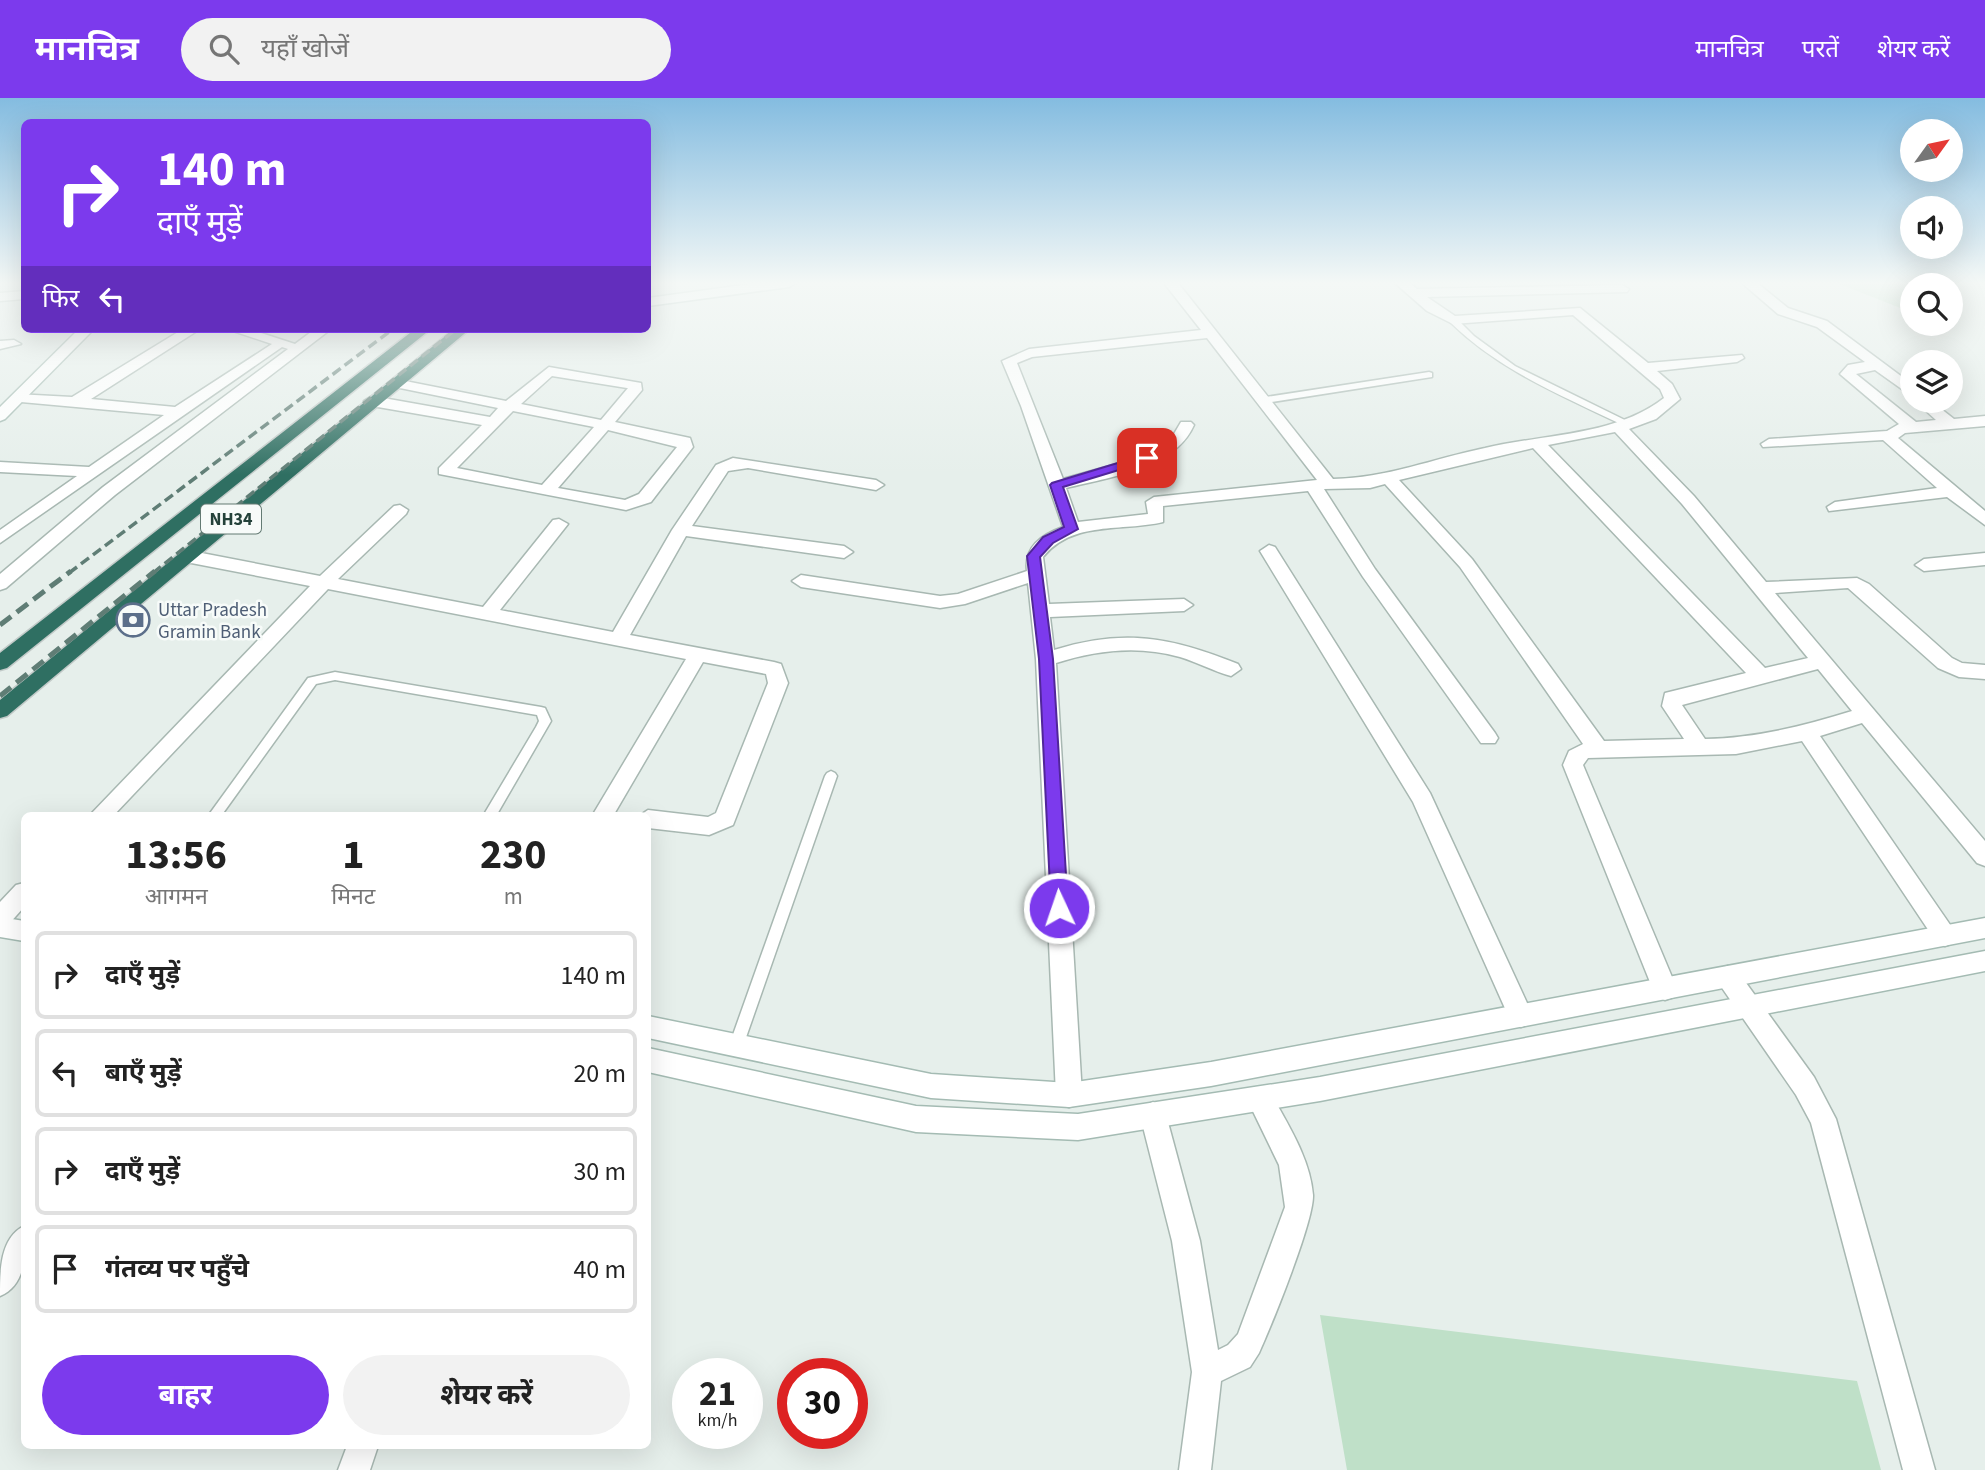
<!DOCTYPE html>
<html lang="hi">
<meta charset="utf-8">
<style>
body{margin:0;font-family:"Source Sans 3","Noto Sans Devanagari",sans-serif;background:#f2f2f2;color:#222;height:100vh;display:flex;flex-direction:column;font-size:26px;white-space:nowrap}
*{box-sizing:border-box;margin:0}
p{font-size:23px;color:#767676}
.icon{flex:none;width:38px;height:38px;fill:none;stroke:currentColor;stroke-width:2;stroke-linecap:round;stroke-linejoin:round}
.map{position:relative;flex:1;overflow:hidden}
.panel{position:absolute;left:21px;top:714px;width:630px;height:637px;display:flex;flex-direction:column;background:#fff;border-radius:10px;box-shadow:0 7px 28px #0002}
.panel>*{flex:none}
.hud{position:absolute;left:21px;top:21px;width:630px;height:214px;border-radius:10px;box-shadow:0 7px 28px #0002;background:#7c3aed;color:#fff;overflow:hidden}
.needle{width:46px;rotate:57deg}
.tools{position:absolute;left:1900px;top:21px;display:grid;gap:14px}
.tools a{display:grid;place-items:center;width:63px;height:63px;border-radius:50%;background:#fff;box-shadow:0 7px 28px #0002;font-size:35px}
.speed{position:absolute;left:672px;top:1260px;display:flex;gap:14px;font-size:35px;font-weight:700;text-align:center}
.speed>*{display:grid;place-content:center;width:91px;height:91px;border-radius:50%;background:#fff;box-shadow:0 7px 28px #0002;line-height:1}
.speed small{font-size:18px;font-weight:400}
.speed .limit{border:10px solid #d22;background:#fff;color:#111}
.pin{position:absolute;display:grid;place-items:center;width:60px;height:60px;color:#fff;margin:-30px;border-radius:14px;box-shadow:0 4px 10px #0006}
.me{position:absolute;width:77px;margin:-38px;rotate:357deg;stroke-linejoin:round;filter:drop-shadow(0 0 5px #0008)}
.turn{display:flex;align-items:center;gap:24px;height:147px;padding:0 21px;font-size:32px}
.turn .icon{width:91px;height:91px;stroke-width:2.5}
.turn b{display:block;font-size:49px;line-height:60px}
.then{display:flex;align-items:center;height:66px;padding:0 21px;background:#0003;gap:14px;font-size:26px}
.eta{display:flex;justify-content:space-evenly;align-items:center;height:119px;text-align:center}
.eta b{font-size:42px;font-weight:700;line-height:49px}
.button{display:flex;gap:14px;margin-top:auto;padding:14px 21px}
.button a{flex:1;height:80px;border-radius:42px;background:#7c3aed;color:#fff;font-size:28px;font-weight:700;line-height:80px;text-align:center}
.button a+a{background:#f2f2f2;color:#222}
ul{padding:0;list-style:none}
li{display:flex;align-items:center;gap:21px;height:88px;margin:0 14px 10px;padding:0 7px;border:4px solid #e0e0e0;border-radius:10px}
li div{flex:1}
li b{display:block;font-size:26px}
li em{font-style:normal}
header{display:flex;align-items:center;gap:42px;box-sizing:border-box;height:98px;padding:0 35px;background:#7c3aed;color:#fff}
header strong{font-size:33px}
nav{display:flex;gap:38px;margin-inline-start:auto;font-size:24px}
.search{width:490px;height:63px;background:#f2f2f2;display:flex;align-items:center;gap:18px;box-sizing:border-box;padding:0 24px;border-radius:38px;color:#767676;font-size:26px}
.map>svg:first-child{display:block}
.green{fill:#bfe0c8}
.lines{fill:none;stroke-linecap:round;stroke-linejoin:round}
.lane-casing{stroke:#a8b8b2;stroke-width:3}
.street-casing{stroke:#a8b8b2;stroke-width:3}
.secondary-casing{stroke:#a4bbb3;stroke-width:3}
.highway-casing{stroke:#c2cac8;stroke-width:3}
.lane{fill:#fff;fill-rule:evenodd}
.street{fill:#fff;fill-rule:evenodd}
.secondary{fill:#fff;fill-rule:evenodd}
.highway{fill:#2f6f62;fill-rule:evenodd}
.rail-far1{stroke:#5f7d75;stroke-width:3.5;stroke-dasharray:10 5;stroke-linecap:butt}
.rail{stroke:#5f7d75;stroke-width:5;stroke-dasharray:14 7;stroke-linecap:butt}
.route{fill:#7c3aed;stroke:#51269a;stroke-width:2}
.labels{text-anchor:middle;stroke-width:5;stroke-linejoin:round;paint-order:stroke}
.shield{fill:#f7fbf9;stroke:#637a73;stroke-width:2}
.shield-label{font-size:18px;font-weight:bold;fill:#24423a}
.service-label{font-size:19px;fill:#4e5e75;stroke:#f7fbf9;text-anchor:start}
</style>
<header>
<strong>मानचित्र</strong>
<div class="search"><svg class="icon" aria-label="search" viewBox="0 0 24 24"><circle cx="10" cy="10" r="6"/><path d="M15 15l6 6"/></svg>यहाँ खोजें</div>
<nav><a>मानचित्र</a><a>परतें</a><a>शेयर करें</a></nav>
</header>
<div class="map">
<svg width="1985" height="1372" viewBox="0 0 1985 1372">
<rect width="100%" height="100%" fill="#e6efeb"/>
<path class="green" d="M1837 185H1946L1913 187V215Z
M1320 1217 1857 1283 1881 1372H1347Z"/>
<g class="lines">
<defs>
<path id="lane" d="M1450 220H1456L1474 238 1515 268 1633 326 1628 329 1625 328C1563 298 1500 273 1450 224Z
M1429 274 1432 275V279L1266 305 1262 302 1266 299Z
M335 574 541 609 545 610 551 623 496 718H483L536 629 539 623 537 617 335 582 316 586 221 718H208L308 580Z
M831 673 835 675 837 678 743 948 741 953 736 955 731 953 729 948 825 678 827 675Z"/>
<path id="street" d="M1164 185H1178L1333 381C1387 380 1432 361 1485 350 1543 336 1616 338 1664 300L1660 291 1573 217 1453 226 1427 213 1395 185H1410L1417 191 1622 187 1629 191 1627 194 1427 199 1455 218 1580 210 1648 265 1742 257 1744 260 1737 264 1657 273 1672 286 1680 301 1656 321 1629 331 1694 398 1766 484 1857 480 1869 486 1952 560 1962 565 1985 567V581L1959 579 1938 570 1848 490 1775 495 1985 743V768L1977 765 1862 625 1820 638 1953 831 1957 838 1953 845 1945 848 1937 845 1802 643 1736 656 1588 660 1583 667 1677 891 1674 899 1665 902 1656 899 1563 667 1569 653 1583 646 1460 469 1385 386 1370 390 1324 391 1375 471 1495 635 1498 640 1495 645H1481L1363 479 1308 393 1163 408V424C1122 434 1073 422 1043 459L1049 506 1184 501 1193 507 1184 513 1050 519 1054 552C1123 530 1172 539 1238 566L1241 571 1231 578C1213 573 1197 564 1180 559 1138 547 1097 552 1056 565L1082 997 1078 1006 1069 1009 1060 1006 1056 997 1036 561 1028 485 965 506 940 510 801 489 792 483 801 477 940 498 958 496 1027 473C1024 449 1041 437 1063 429L1021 308 1002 263 1029 251 1201 232ZM1207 240 1317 382 1154 399 1146 404 1148 416 1078 424 1066 390C1109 379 1174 372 1194 327L1191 324H1181L1171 341 1160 349 1131 362 1063 381 1017 265 1032 259ZM1615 334 1682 406 1808 560 1765 570 1548 347ZM1533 350 1746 575 1665 595 1662 608 1684 641 1604 643 1472 461 1399 382ZM1818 571 1852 613C1804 628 1756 640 1705 641L1682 607Z
M1742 185H1757L1788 210 1827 223 1913 287V299L1875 272 1856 276 1916 324 1936 322 1915 303H1931L1954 321 1985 318V328L1905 335 1898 340 1985 413V427L1947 399 1829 413 1827 409 1835 404 1937 390 1883 342 1763 349 1761 346 1769 341 1887 333 1899 326 1840 276 1848 267 1865 264 1817 229 1778 216Z
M24 193V201L0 203V195Z
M183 231H200L91 301 175 309 272 246 227 231H249L295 246 315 231H331L115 397 6 490 0 492V476L103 389 288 251 282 249 0 445V432L77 378 0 374V364L89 369 164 317 21 304 16 302V296L72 299Z
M0 243 14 242 21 246 0 251Z
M549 269 641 285 642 292 615 324 690 340 693 349 651 404 626 412 439 376V370L482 327 372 308 364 303 372 298 490 319 498 310 395 289 388 285 395 281 506 303ZM552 278 627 290H628L601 322 521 306ZM513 313 594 329 542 387 457 370ZM608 332 677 349 639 396 625 402 558 390Z
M733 360 876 382 884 387 876 392 748 370 728 373 692 428 844 448 853 454 844 460 686 438 630 537 774 564 781 566 788 585 733 727 709 737 648 730V718H639L648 712 708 719 716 715 768 585 766 576 703 564 613 718H592L686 561 328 491 113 718H89L310 488 186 464 177 458 180 454 186 452 320 478 394 408 400 407 408 412 406 416 338 481 483 509 553 422 559 421 568 426 500 512 613 534 672 432 716 367Z
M1269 447 1275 449 1430 695 1533 918 1530 926 1521 929 1512 926 1413 704 1260 453Z
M1985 455V467L1924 473 1915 467 1924 461Z
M24 785V809L8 827 0 830V804L16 787Z
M1728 868 1736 871 1814 979 1836 1021 1935 1372H1903L1811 1025 1796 997 1720 887 1716 879 1720 871Z
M1260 989 1269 992C1286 1024 1310 1059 1313 1097 1314 1123 1272 1226 1259 1255L1250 1269 1221 1283 1211 1372H1179L1192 1274 1172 1143 1140 1017 1144 1008 1153 1004 1162 1008 1166 1017 1200 1143 1218 1252 1228 1247 1238 1236 1285 1109 1279 1067 1247 1001 1251 992Z
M24 1128C26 1153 27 1187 0 1198 0 1173 0 1140 24 1128Z
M347 1348H378L370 1372H338Z"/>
<path id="secondary" d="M758 185H796L789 189 648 208V200Z
M79 231H94L5 321 0 323V309Z
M0 819 24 823V843L0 839Z
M1985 820V840L1211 988 1069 1009 931 1000 648 940V918L931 976 1069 985 1211 964Z
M1985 853V873L1320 1003 1078 1042 916 1034 648 974V950L916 1008 1078 1016 1320 979Z"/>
<path id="highway" d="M415 231H431L7 570 0 572V555Z
M454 231H470L7 618 0 620V602Z"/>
</defs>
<use href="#lane" class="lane-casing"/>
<use href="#street" class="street-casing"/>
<use href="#secondary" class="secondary-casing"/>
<use href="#highway" class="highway-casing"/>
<use href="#lane" class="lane"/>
<use href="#street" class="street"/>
<use href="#secondary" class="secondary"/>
<use href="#highway" class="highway"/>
<path class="rail-far1" d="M69 475 393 231
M153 475 456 231"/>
<path class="rail" d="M0 527 71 473
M0 598 155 473"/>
</g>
<linearGradient id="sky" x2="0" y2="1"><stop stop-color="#84bce0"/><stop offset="0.49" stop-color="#f4f8f6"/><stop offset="1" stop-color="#f4f8f6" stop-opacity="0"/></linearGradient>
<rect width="1985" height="377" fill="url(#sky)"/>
<path class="route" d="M1147 356 1153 360 1152 362 1063 389 1078 431 1053 445 1040 459 1053 561 1068 810 1059 817 1051 810 1039 561 1027 458 1043 439 1064 429 1050 387 1052 385Z"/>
<defs>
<symbol id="bank-ring" viewBox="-11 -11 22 22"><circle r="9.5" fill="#f7fbf9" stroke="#5c6f8a" stroke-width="1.5"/><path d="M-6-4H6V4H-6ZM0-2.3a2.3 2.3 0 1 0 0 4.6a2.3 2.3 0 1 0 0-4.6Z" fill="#5c6f8a"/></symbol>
</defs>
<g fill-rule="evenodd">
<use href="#bank-ring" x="114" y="503" width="38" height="38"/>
</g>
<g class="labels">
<rect class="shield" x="201" y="406.5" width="60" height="29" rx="5"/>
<g class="shield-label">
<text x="231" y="427">NH34</text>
</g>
<g class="service-label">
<text x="158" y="518">Uttar Pradesh<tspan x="158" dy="22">Gramin Bank</tspan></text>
</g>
</g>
</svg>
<div class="tools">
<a><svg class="needle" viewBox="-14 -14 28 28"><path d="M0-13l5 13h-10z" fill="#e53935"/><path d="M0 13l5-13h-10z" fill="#767676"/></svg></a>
<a><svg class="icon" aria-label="sound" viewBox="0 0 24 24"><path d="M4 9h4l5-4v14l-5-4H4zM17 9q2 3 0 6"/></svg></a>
<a><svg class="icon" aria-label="search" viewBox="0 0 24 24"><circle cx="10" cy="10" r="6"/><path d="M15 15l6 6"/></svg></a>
<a><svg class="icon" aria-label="layers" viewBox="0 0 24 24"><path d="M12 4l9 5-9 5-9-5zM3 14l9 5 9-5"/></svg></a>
</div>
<div class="speed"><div>21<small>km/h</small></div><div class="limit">30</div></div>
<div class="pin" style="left:1147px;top:360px;background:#d93025"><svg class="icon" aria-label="arrive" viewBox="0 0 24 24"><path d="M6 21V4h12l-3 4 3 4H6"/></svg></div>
<svg class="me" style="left:1059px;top:810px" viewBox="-20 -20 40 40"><circle r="17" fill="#7c3aed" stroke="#fff" stroke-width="3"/><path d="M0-11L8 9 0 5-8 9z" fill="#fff"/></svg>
<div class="hud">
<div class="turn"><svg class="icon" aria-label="right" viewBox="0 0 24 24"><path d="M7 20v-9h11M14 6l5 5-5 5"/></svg><div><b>140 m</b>दाएँ मुड़ें</div></div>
<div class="then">फिर<svg class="icon" aria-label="left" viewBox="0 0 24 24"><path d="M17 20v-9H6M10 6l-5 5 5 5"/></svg></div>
</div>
<section class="panel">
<div class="eta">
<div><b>13:56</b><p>आगमन</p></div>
<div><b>1</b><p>मिनट</p></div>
<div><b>230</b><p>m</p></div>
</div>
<ul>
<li><svg class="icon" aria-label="right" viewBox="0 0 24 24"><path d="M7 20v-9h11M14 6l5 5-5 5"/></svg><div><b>दाएँ मुड़ें</b></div><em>140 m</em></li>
<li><svg class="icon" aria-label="left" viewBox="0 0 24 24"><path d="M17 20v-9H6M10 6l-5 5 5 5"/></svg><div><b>बाएँ मुड़ें</b></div><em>20 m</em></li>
<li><svg class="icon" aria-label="right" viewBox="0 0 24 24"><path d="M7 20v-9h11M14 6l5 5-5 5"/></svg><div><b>दाएँ मुड़ें</b></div><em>30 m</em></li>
<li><svg class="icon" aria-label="arrive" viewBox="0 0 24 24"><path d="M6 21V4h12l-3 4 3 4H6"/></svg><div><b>गंतव्य पर पहुँचे</b></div><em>40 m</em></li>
</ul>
<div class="button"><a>बाहर</a><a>शेयर करें</a></div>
</section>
</div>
